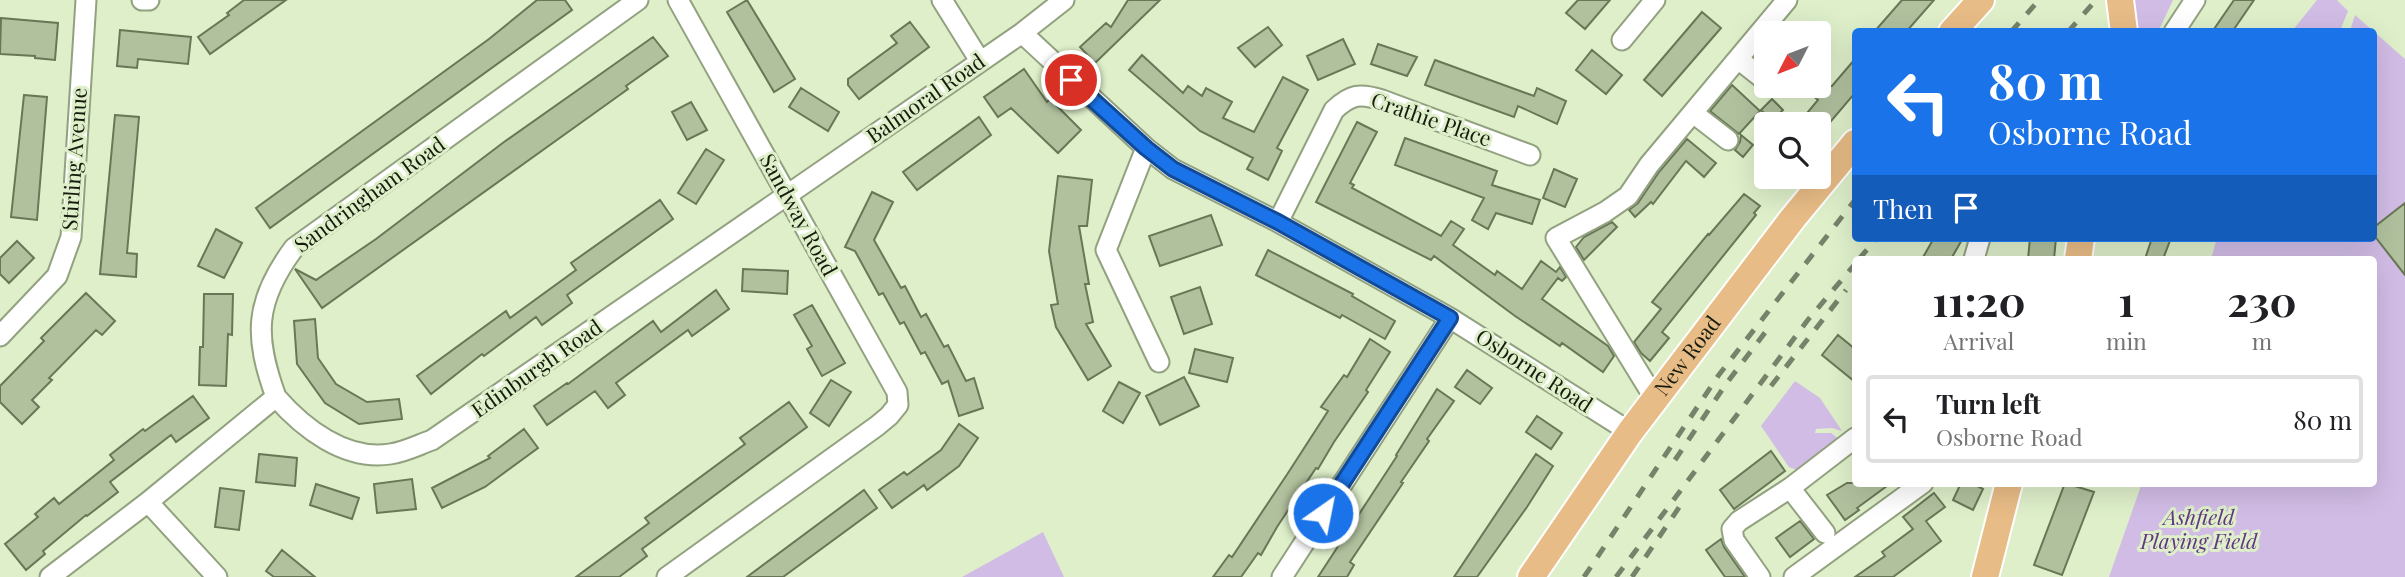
<!DOCTYPE html>
<style>
body{margin:0;font-family:"Playfair Display",serif;background:#f6f6f6;color:#202124;height:100vh;display:flex;flex-direction:column;font-size:26px;white-space:nowrap}
*{box-sizing:border-box;margin:0}
p{font-size:23px;color:#757577}
.icon{flex:none;width:38px;height:38px;fill:none;stroke:currentColor;stroke-width:2;stroke-linecap:round;stroke-linejoin:round}
.map{position:relative;flex:1;overflow:hidden}
.drawer{position:absolute;left:1852px;top:256px;width:525px;height:231px;display:flex;flex-direction:column;background:#fff;border-radius:7px;box-shadow:0 7px 28px #0002}
.drawer>*{flex:none}
.hud{position:absolute;left:1852px;top:28px;width:525px;height:214px;border-radius:7px;box-shadow:0 7px 28px #0002;background:#1a73e8;color:#fff;overflow:hidden}
.needle{width:46px;rotate:228deg}
.controls{position:absolute;left:1754px;top:21px;display:grid;gap:14px}
.controls a{display:grid;place-items:center;width:77px;height:77px;border-radius:7px;background:#fff;box-shadow:0 7px 28px #0002;font-size:35px}
.pin{position:absolute;display:grid;place-items:center;width:60px;height:60px;color:#fff;margin:-30px;border:4px solid #fff;border-radius:50%;box-shadow:0 2px 7px #0007}
.me{position:absolute;width:77px;margin:-38px;rotate:33deg;stroke-linejoin:round;filter:drop-shadow(0 0 5px #0008)}
.turn{display:flex;align-items:center;gap:24px;height:147px;padding:0 21px;font-size:32px}
.turn .icon{width:91px;height:91px;stroke-width:2.5}
.turn b{display:block;font-size:49px;line-height:60px}
.then{display:flex;align-items:center;height:66px;padding:0 21px;background:#0003;gap:14px;font-size:26px}
.eta{display:flex;justify-content:space-evenly;align-items:center;height:119px;text-align:center}
.eta b{font-size:42px;font-weight:700;line-height:49px}
ul{padding:0;list-style:none}
li{display:flex;align-items:center;gap:21px;height:88px;margin:0 14px 10px;padding:0 7px;border:4px solid #e0e0e0;border-radius:7px}
li div{flex:1}
li b{display:block;font-size:26px}
li em{font-style:normal}
.map>svg:first-child{display:block}
.green{fill:#d1bce5}
.building{fill:#b1c19e;stroke:#687756;stroke-width:2}
.lines{fill:none;stroke-linecap:round;stroke-linejoin:round}
.minor-casing{stroke:#92a17f;stroke-width:23}
.major-casing{stroke:#fff;stroke-width:30}
.minor{stroke:#fff;stroke-width:19}
.major{stroke:#e8bc86;stroke-width:26}
.rail{stroke:#77826a;stroke-width:5;stroke-dasharray:12 12;stroke-linecap:butt}
.route-casing{stroke:#114b97;stroke-width:18}
.route{stroke:#1a73e8;stroke-width:12}
.labels{text-anchor:middle;stroke-width:6;stroke-linejoin:round;paint-order:stroke}
.street-label{font-size:21px;fill:#161b0e;stroke:#deefca}
.park-label{font-size:21px;font-style:italic;fill:#613782;stroke:#deefca}
</style>
<div class="map">
<svg width="2405" height="577" viewBox="0 0 2405 577">
<rect width="100%" height="100%" fill="#deefca"/>
<path class="green" d="M2131 0H2173L2158 32 2133 31Z
M2317 0H2337L2348 11 2340 31H2292Z
M2355 15 2405 59V577H2109L2142 483H2373V259H2211L2217 238H2373V32L2350 31Z
M1795 381 1820 398 1842 431 1832 428 1816 429 1815 433H1831L1840 440 1797 470 1789 467 1761 426Z
M1043 532 1064 577H962Z"/>
<path class="building" d="M244 0H286L210 54 198 37 229 15 227 13Z
M537 0H565L572 10 270 228 256 208 489 39Z
M747 0 795 79 774 92 727 12Z
M1128 0H1160L1095 63 1080 47 1106 23 1111 27Z
M1578 0H1610L1585 29 1566 13Z
M1902 0H1934L1906 32H1874Z
M2234 0H2254L2232 32H2212Z
M1702 12 1721 28 1662 96 1644 80Z
M1 18 58 23 55 60 35 58V56L0 54Z
M910 22 929 47 859 99 848 85V79L897 43 891 36Z
M1268 27 1282 45 1255 67 1238 48Z
M120 30 191 37 188 64 138 59 137 68 117 66Z
M653 37 668 56 626 86 628 89 589 117 322 308 295 269 316 280 376 239 504 142Z
M1343 39 1355 64 1318 80 1307 56Z
M1378 44 1417 57 1407 76 1371 64Z
M1765 46 1766 47V65L1755 57Z
M1592 50 1622 75 1606 94 1576 70Z
M1142 55 1183 93 1188 86 1202 96 1206 88 1232 102 1223 118 1254 132 1283 77 1308 90 1277 148 1282 151 1268 180 1247 169 1253 158 1200 131 1129 70Z
M1855 59V93L1820 134 1818 124H1809L1802 119 1818 100 1801 86H1832Z
M1435 60 1534 96 1537 88 1566 101 1557 124 1518 106 1514 117 1425 85Z
M1024 69 1047 102 1050 99 1081 130 1058 153 1011 108 998 117 984 97Z
M1732 85 1760 111 1739 134 1710 111Z
M801 88 839 112 828 131 789 107Z
M24 95 47 97 37 220 11 217Z
M1772 99 1783 110 1772 121 1761 110Z
M691 102 707 130 687 140 672 112Z
M115 115 139 117 127 253 137 254 136 277 100 274Z
M979 117 991 135 917 190 903 172Z
M1357 122 1377 132 1350 183 1354 185 1352 188 1441 236 1451 221 1464 229 1453 245 1495 275 1497 271 1522 289 1541 261 1556 272 1560 267 1566 277 1562 281 1558 278 1542 299 1608 346 1614 356 1603 372 1562 343 1560 346 1515 316 1434 256 1431 260 1316 202Z
M1741 135 1753 145 1743 157 1735 150 1740 142Z
M1405 138 1497 171 1492 185 1540 200 1532 224 1496 213 1488 229 1472 220 1484 198 1395 165Z
M1687 139 1716 163 1704 177 1686 161 1653 204 1651 202 1635 217 1629 210 1638 203 1659 172Z
M706 149 724 160 696 204 678 193Z
M1554 169 1577 179 1565 207 1543 198Z
M1058 176 1092 180 1087 226H1079L1089 284H1085L1093 322 1086 324 1111 366 1088 380 1056 327 1051 305 1058 304 1049 251Z
M872 192 893 202 874 240 901 288 905 286 921 317 926 314 944 347 948 345 966 381 974 378 983 408 959 416 948 381 942 384 925 352 921 354 904 322 900 324 883 293 879 295 855 251 845 247Z
M1744 194 1760 206 1754 213 1756 215 1662 332 1669 338 1650 361 1641 353 1634 342 1661 309 1652 302 1708 234 1709 235Z
M660 200 673 219 567 295 572 303 542 325 536 317 484 356 482 354 431 394 417 376 506 311 510 318 576 270 571 263Z
M2405 203V275L2373 234V228Z
M1211 215 1222 245 1160 266 1149 236Z
M1612 222 1617 227 1584 260 1576 247 1584 237Z
M216 229 242 243 224 278 198 266Z
M1934 238H1963L1951 259H1922Z
M2030 238H2056L2054 259H2028Z
M2152 238H2171L2163 259H2145Z
M17 241 34 258 9 283 0 274V258Z
M1268 250 1353 294 1352 296 1395 321 1385 339 1342 315 1340 318 1256 275Z
M743 269 788 271 787 294 742 291Z
M1200 287 1212 324 1184 334 1171 297Z
M716 290 729 309 692 336 688 330 616 383 625 395 608 408 595 391 547 425 534 406 567 383 568 384 653 321 661 332Z
M86 293 115 321 102 335 96 330 49 378 52 380 32 400 39 407 22 424 0 402V386L44 341 41 338Z
M204 294H233L232 335 228 334 226 386 199 385 200 347H203Z
M812 305 845 363 822 376 807 349 812 346 794 315Z
M315 319 318 358 336 384 367 402 399 399 402 419 359 424 325 403 297 364 294 321Z
M1838 335 1855 349V382L1822 355Z
M1370 339 1390 352 1366 390 1368 392 1334 442 1318 469 1316 468 1277 527 1261 555 1258 553 1241 577H1213L1229 555 1232 557 1288 473 1328 411 1321 407 1344 375 1347 377Z
M1195 349 1233 358 1227 382 1189 373Z
M1467 370 1492 388 1480 404 1455 387Z
M1184 377 1199 406 1160 425 1146 396Z
M831 380 851 392 829 426 810 413Z
M1119 382 1140 393 1123 423 1103 411Z
M1437 389 1454 401 1427 439 1429 441 1401 482 1403 483 1350 562 1354 565 1347 577H1318L1397 456 1396 455Z
M193 396 209 418 176 442 171 435 110 482 118 492 87 516 86 515 43 551 45 554 26 570 5 544 38 517 35 514 54 498 59 504 114 460 110 455 143 429 145 431Z
M789 402 807 427 642 549 647 556 619 577H576L649 523 645 518 745 444 740 438Z
M1537 416 1562 433 1551 449 1526 432Z
M959 424 978 438 959 466 927 490 924 485 892 508 879 490 904 472 907 475 941 450Z
M524 429 538 448 485 487 442 508 432 488 490 458 488 456Z
M1771 451 1785 471 1734 509 1720 490Z
M259 454 297 458 295 486 256 482Z
M1536 454 1553 466 1527 507 1477 577H1454Z
M412 479 416 509 377 513 374 484Z
M1847 483H1891L1857 508 1859 510 1845 520 1827 495Z
M1961 483H1972L1983 489 1973 510 1953 500Z
M2065 483 2094 492 2062 575 2034 565Z
M316 484 359 498 352 519 310 505Z
M220 488 244 491 239 530 215 527Z
M864 490 877 508 783 577H747Z
M1934 493 1945 507 1926 521 1941 541 1893 577H1855L1885 556 1882 552 1913 529 1903 517Z
M1800 521 1814 539 1790 557 1776 538Z
M1721 539 1724 547 1745 577H1725L1706 550Z
M282 550 315 577H274L266 571Z"/>
<g class="lines">
<defs>
<path id="minor" d="M142 0H149
M942 0 980 61
M2174 32 2195 0
M1022 33 1146 148 1173 169 1278 222 1450 318 1630 432
M1622 40 1655 0
M1738 59 1766 81
M1693 113 1728 140
M1146 148 1106 250 1159 362
M1278 222 1334 110C1351 94 1360 93 1382 100L1530 155
M1974 259 1980 238
M0 336 57 276 71 237 86 0
M276 397C303 428 345 461 390 454 405 452 418 445 432 440L1022 33 1064 0
M1655 399 1556 238 1605 212 1628 196 1649 165 1787 0
M1790 488 1825 533
M148 502 217 577
M50 577 148 502 276 397C254 336 254 302 294 248L638 0
M667 577 877 426 889 416 898 405 897 392 678 0
M1282 577 1450 318
M1760 577 1734 540 1732 529 1739 521 1790 488 1855 438
M1794 577 1923 483"/>
<g id="major">
<path d="M2120 0 2124 32"/>
<path d="M1952 32 1981 0"/>
<path d="M2078 259 2081 238"/>
<path id="s1" d="M1531 577 1630 432 1793 218 1855 143"/>
<path d="M1985 577 2009 483"/>
</g>
</defs>
<use href="#minor" class="minor-casing"/>
<use href="#major" class="major-casing"/>
<use href="#minor" class="minor"/>
<use href="#major" class="major"/>
<path class="rail" d="M2011 32 2039 0
M2068 32 2096 0
M1859 259 1877 238
M1771 386 1846 290
M1675 460 1726 384 1770 326
M1584 577 1718 376 1855 200
M1616 577 1807 321 1855 264
M1632 577 1680 506"/>
</g>
<g class="lines">
<defs>
<path id="route" d="M1071 80 1146 148 1173 169 1278 222 1450 318 1323 513"/>
</defs>
<use href="#route" class="route-casing"/>
<use href="#route" class="route"/>
</g>
<g class="labels">
<g class="street-label">
<text transform="translate(926 99) rotate(-35)" y="7">Balmoral Road</text>
<text transform="translate(1431 120) rotate(19)" y="7">Crathie Place</text>
<text transform="translate(75 159) rotate(-86)" y="7">Stirling Avenue</text>
<text transform="translate(370 195) rotate(-36)" y="7">Sandringham Road</text>
<text transform="translate(798 215) rotate(61)" y="7">Sandway Road</text>
<text dy="7" stroke="none"><textPath href="#s1" startOffset="271">New Road</textPath></text>
<text transform="translate(537 369) rotate(-35)" y="7">Edinburgh Road</text>
<text transform="translate(1534 371) rotate(33)" y="7">Osborne Road</text>
</g>
<g class="park-label">
<text x="2199" y="525">Ashfield<tspan x="2199" dy="24">Playing Field</tspan></text>
</g>
</g>
</svg>
<div class="controls">
<a><svg class="needle" viewBox="-14 -14 28 28"><path d="M0-13l5 13h-10z" fill="#e53935"/><path d="M0 13l5-13h-10z" fill="#757577"/></svg></a>
<a><svg class="icon" aria-label="search" viewBox="0 0 24 24"><circle cx="10" cy="10" r="6"/><path d="M15 15l6 6"/></svg></a>
</div>
<div class="pin" style="left:1071px;top:80px;background:#d93025"><svg class="icon" aria-label="arrive" viewBox="0 0 24 24"><path d="M6 21V4h12l-3 4 3 4H6"/></svg></div>
<svg class="me" style="left:1323px;top:513px" viewBox="-20 -20 40 40"><circle r="17" fill="#1a73e8" stroke="#fff" stroke-width="3"/><path d="M0-11L8 9 0 5-8 9z" fill="#fff"/></svg>
<div class="hud">
<div class="turn"><svg class="icon" aria-label="left" viewBox="0 0 24 24"><path d="M17 20v-9H6M10 6l-5 5 5 5"/></svg><div><b>80 m</b>Osborne Road</div></div>
<div class="then">Then<svg class="icon" aria-label="arrive" viewBox="0 0 24 24"><path d="M6 21V4h12l-3 4 3 4H6"/></svg></div>
</div>
<section class="drawer">
<div class="eta">
<div><b>11:20</b><p>Arrival</p></div>
<div><b>1</b><p>min</p></div>
<div><b>230</b><p>m</p></div>
</div>
<ul>
<li><svg class="icon" aria-label="left" viewBox="0 0 24 24"><path d="M17 20v-9H6M10 6l-5 5 5 5"/></svg><div><b>Turn left</b><p>Osborne Road</p></div><em>80 m</em></li>
</ul>
</section>
</div>
